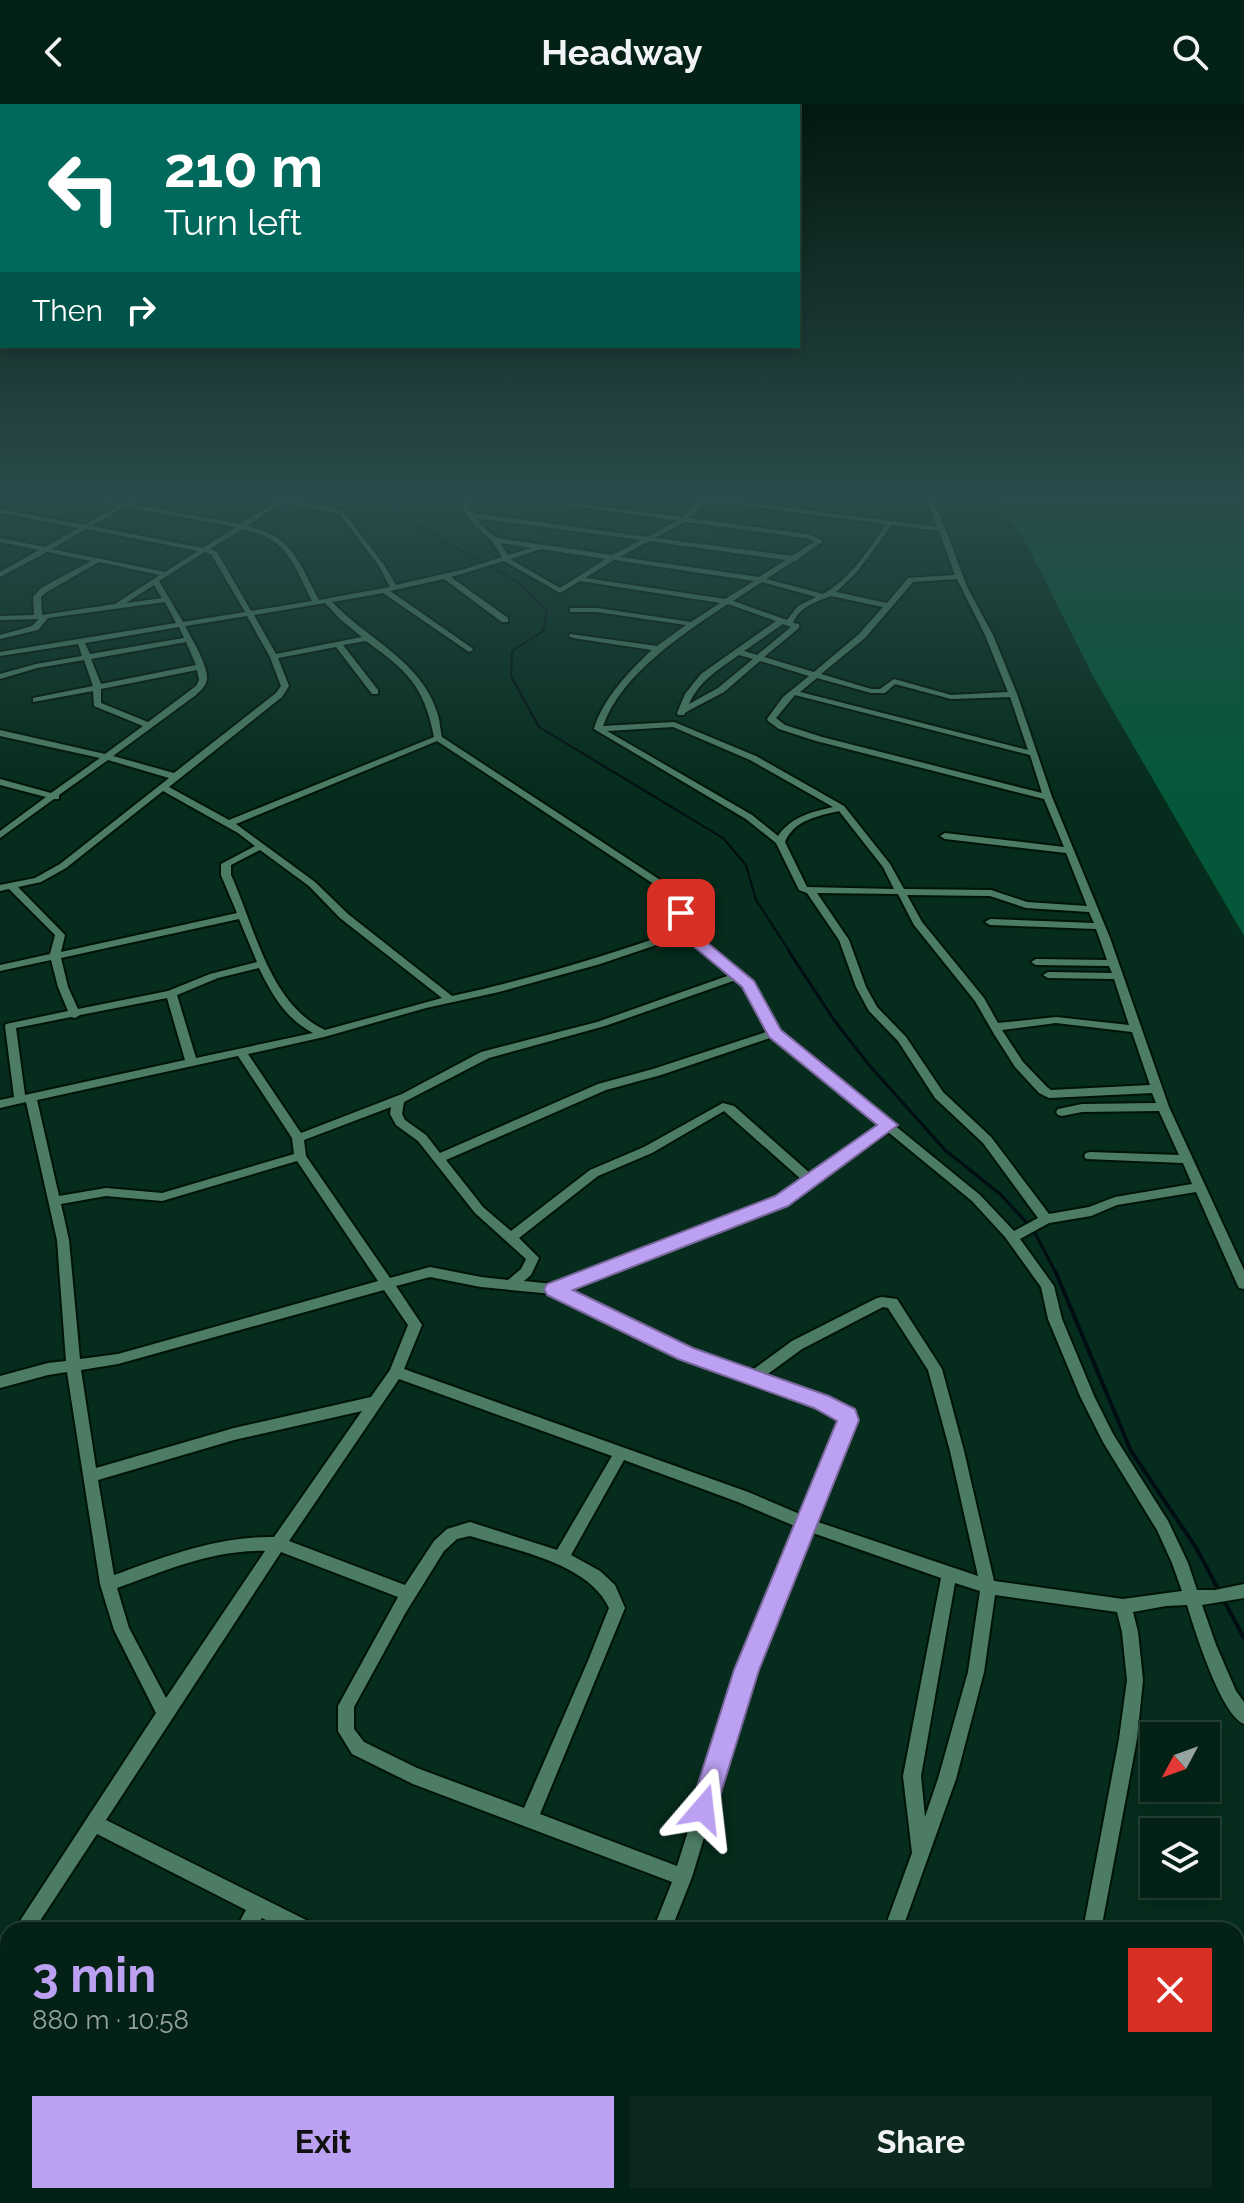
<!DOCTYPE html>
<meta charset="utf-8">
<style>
body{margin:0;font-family:Raleway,sans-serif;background:#0d291e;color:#f1f3f6;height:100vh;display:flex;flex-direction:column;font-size:30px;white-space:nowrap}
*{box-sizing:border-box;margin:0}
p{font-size:26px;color:#97a3a0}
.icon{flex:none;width:44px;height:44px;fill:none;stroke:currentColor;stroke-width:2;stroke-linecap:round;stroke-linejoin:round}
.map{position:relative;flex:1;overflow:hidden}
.sheet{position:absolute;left:0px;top:1818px;width:1244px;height:282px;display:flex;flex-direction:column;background:#042115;border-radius:24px 24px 0 0;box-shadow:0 4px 12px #0003,0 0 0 2px #253e34}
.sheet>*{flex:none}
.hud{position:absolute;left:0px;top:0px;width:800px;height:244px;box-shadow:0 4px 12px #0003,0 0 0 2px #253e34;background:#00695c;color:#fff;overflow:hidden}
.needle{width:52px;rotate:229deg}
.buttons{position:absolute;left:1140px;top:1618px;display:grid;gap:16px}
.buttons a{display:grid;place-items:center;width:80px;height:80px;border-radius:0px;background:#042115;box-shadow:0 4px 12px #0003,0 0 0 2px #253e34;font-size:40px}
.pin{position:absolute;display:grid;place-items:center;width:68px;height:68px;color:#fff;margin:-34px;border-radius:16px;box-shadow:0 4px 12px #0006}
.me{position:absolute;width:88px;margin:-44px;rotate:17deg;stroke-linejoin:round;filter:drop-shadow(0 0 6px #0008)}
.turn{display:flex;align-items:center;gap:28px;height:168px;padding:0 32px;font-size:36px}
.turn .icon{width:104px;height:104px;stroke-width:2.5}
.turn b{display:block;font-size:56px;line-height:68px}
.then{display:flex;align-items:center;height:76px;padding:0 32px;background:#0003;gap:16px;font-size:30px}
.round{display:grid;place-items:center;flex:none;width:84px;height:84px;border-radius:0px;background:#0d291e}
.overview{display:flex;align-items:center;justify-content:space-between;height:136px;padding:0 32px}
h1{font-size:48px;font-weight:700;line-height:60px;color:#bca0f2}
.cta{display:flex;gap:16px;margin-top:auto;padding:16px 32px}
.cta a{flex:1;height:92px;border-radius:0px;background:#bca0f2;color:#111;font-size:32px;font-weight:700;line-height:92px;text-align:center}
.cta a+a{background:#0d291e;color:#f1f3f6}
header{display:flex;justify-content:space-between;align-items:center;height:104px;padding:0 32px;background:#042115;font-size:36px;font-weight:700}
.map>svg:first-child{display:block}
.green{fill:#045839}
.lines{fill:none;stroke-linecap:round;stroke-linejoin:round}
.stream-far2{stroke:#000d13;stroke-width:2}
.stream-far1{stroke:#000d13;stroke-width:3}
.stream{stroke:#000d13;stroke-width:4}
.minor-casing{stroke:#001308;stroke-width:4}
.minor{fill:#4c7d64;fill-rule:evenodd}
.route{fill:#bca0f2;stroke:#7a689d;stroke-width:2}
</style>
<header><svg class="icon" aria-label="back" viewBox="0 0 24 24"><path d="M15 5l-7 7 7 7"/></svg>Headway<svg class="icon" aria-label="search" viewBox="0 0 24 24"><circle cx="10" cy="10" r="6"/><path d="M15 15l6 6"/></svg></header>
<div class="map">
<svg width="1244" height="2099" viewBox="0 0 1244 2099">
<rect width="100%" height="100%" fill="#052c1c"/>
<path class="green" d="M991 393H1244V832L1094 574 1023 433Z"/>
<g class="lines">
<path class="stream-far2" d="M385 393 410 418 517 477 547 506 543 527 512 547 511 572 539 623 723 734 746 761 756 796 790 848"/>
<path class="stream-far1" d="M788 846 834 916 869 961 945 1046 1000 1090 1029 1121
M1034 1127 1057 1171"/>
<path class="stream" d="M1056 1169 1131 1347 1197 1445 1220 1489
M1223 1495 1244 1534"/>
<defs>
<path id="minor" d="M69 393H81L124 399 135 393H142L131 400 240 420 277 397 265 394 264 393H284L343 407 384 461 396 481 465 465 502 453 492 437 476 423 462 404 464 393H470L468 404 474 409 647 433 677 417 512 393H526L682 413 700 396 691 394 690 393H708L937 423 926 393H932L946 426 967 483 993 531 1017 590 1052 693 1110 834 1169 1003 1244 1166V1185L1239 1184 1237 1180 1196 1088 1117 1101 1091 1112 1049 1119 1020 1135 1054 1182 1062 1215 1094 1292 1113 1330 1168 1417 1188 1459 1197 1486H1215L1244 1480V1494L1202 1501 1216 1541 1236 1587 1244 1598V1620C1221 1611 1195 1527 1187 1501L1166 1502 1133 1508 1138 1528 1143 1576 1137 1635 1101 1826H1083L1119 1635 1127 1576 1122 1528 1117 1508 995 1491 984 1568 956 1675 902 1826H884L912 1749 903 1672 941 1474 810 1428 755 1566 692 1773 671 1826H653L672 1778 413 1680 352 1650 338 1627V1602L398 1493 281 1448 106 1716 312 1819 314 1826H285L262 1814 254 1826H235L246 1806 97 1730 34 1826H14L156 1609 114 1526 100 1480 67 1268 48 1271 0 1284V1272L48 1259 66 1257 57 1136 26 998 0 1004V996L14 993 5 922 6 920 68 907 58 883 51 856 0 867V861L50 850 55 831 9 785 0 787V781L35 774 60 760 169 674 108 656 59 691V695H54L0 734V727L46 693 0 681V675L51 689 100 654 0 632V626L105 650 143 622 94 602 93 587 33 598V594L93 582 84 556 37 564 0 575V570L36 560 82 552 78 540 0 552V548L176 519 165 498 48 514 38 526 0 535V531L32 522 39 515 0 516V512L34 511 33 493 41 484 91 457 47 448 0 473V468L39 446 0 438V434L45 443 79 424 0 409V405L84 421 118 402ZM707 397 886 420C869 446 850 475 823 490L766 475 794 457 798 456 799 454 822 438V436L807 430 689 414ZM283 398 339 410 379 462 390 483 319 496C308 476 297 446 276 433 267 427 257 425 247 422ZM126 403 236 423 203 444 91 422ZM477 414 641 436 612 451 497 434 481 421ZM685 418 806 434 815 437 792 452 655 434ZM892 421 939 427 955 471 908 474 887 499 836 488 857 468ZM86 425 198 447 165 468 52 445ZM242 425C252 428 264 430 273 437 292 449 302 478 312 497L251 507 217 448 210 445ZM649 437 786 456 759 473 620 453ZM500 439 532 444 508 451ZM541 445 606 455 560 484 510 455ZM205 448 211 450 245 508 183 518 159 477ZM614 456 754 477 725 495 585 474ZM504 457 560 489 580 477 720 499 691 518 597 504H570V508H597L686 521 657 542 570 530 569 532 573 534 652 546C630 566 602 596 594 625L746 715 776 739 799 786 807 789 839 836 856 883 869 907 898 937 935 994 983 1039 1038 1114 1014 1127 980 1091 779 927 753 879 690 827 680 789 442 633C440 625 440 616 437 608 421 557 366 534 332 498L383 489 469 548 473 546 472 544 390 487 444 475 502 518H508V514L451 473ZM99 458 160 471 115 500 42 511 41 493 47 488ZM957 475 985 531 1008 588 951 591 894 575 880 585H871L821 570 865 534 913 478ZM762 478 816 493 798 502 787 516 733 497ZM154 481 162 494 126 499ZM831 492 883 503 859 530 814 568 764 553 799 524V520L793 519C800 502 816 498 831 492ZM325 499 341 516 362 533 276 550 254 511ZM728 500 776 517 701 570 685 590 677 609 678 611H684L686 608 724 588 760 557 809 572 783 593 767 615 768 617 779 625 816 637 1044 695 1064 743 945 729 940 732 945 735 1066 749 1087 802 1027 798 991 786 904 785 890 760 844 702 756 652 674 618 603 622C621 570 684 529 728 500ZM247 512 270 553 281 582 276 589 174 669 113 652 196 591C201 586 207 581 207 574 207 560 192 535 185 522ZM783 520 791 523 757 551 744 547ZM179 523 184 534 90 550 85 539ZM366 537C407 567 424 581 434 633L229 716 169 683 282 593 289 582 278 554 336 543 372 590H378V586L343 541ZM186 538 196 561 101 580 91 555ZM739 551 753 555 718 584 689 600C699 577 719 565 739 551ZM197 566 199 576 196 582 148 618 101 599V585ZM817 574 871 589H885L895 580 951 595 1010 593 1028 646 800 588ZM795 591 1030 651 1042 689 822 633 785 621 776 614ZM673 623 750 656 833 703C811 708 791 713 778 732L752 711 607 627ZM437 637 672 792 680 826C605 852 530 875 452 892L348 810 315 778 236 720ZM163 687 238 729 255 742 221 760V771L237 809 61 848 65 831 18 783 41 778 66 764ZM839 707 883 763 894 785 807 783 785 738C794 716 818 712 839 707ZM260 746 309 782 340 814 442 894 325 926C269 900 255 823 231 771V761ZM817 789 898 790 914 821 975 897 994 930 1015 963 1039 989 1049 994 1152 989 1156 999 1082 1000 1058 1005 1056 1008 1058 1011 1062 1012 1082 1008 1159 1007 1179 1051 1090 1048 1086 1049 1084 1052 1086 1055 1183 1059 1192 1080 1115 1093 1089 1103 1049 1110 991 1033 943 988 906 933 877 903 866 883 849 836ZM907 791 990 792 1026 804 1089 808 1094 819 990 815 985 818 990 821 1096 825 1107 856 1036 855 1031 858 1036 861 1109 862 1112 869 1048 868 1043 871 1048 874 1114 875 1129 921 1056 913 998 919 984 894 922 818ZM239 815 257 858 210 870 168 887 78 905 68 883 61 854ZM683 832 730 871 597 918 481 948 402 990 301 1029 248 950 324 933 426 904 499 888 600 860ZM259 864C272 891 286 915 313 929L196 954 177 891 218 874ZM736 876 745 883 769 927 653 965 598 980 440 1049 426 1031 405 1016 402 1010 404 998 489 954 605 922ZM167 894 185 956 25 991 16 924 71 913 75 914 80 911ZM1056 919 1132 928 1150 981 1051 986 1047 983 1023 958 1002 926ZM773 933 880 1021 811 1070 734 1002 723 999 644 1043 590 1066 511 1127 483 1103 446 1056 606 986 661 971ZM238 952 292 1034 294 1050 162 1089 106 1084 59 1092 37 996ZM391 1003 390 1010 396 1021 418 1037 475 1109 526 1155 521 1165 508 1176 481 1173 430 1163 390 1174 306 1052 304 1036ZM724 1007 802 1076 777 1094 553 1180 524 1177 531 1171 539 1154 519 1134 598 1072 652 1049ZM888 1028 972 1097 1005 1133 1041 1183 1048 1215 1080 1292 1103 1338 1157 1426 1172 1459 1182 1487 1123 1495 994 1477 964 1347 942 1265 897 1195 882 1193 877 1194 792 1237 751 1267 690 1245 567 1185 785 1100ZM297 1057 378 1177 118 1250 80 1255 69 1136 61 1100 106 1092 162 1097ZM430 1173 481 1183 552 1190 680 1253 837 1310 841 1316 802 1411 748 1388 404 1265 422 1221 396 1182ZM384 1186 408 1221 390 1266 371 1293 234 1324 96 1364 81 1266 118 1260ZM883 1203 888 1204 928 1266 950 1347 978 1472 815 1417 855 1316 847 1302 765 1272 802 1245ZM399 1275 612 1352 557 1446 470 1418 447 1425 434 1437 405 1481 289 1437ZM362 1307 274 1433C218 1432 166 1452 114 1471L98 1376 234 1336ZM624 1356 738 1398 797 1423 739 1566 677 1762 540 1710 625 1504 615 1481 600 1467 571 1451ZM470 1432C514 1446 589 1459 609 1504L588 1557 524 1704 417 1664 364 1638 354 1625V1603L406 1508 444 1447 457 1435ZM265 1447 166 1594 129 1524 117 1484C164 1467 214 1445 265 1447ZM955 1479 980 1487 968 1568 938 1675 925 1713 921 1672Z
M8 1840V1867L0 1871V1844Z
M76 2092H98L96 2099H74Z
M314 2092H335L333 2099H312Z
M550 2092H571L569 2099H548Z
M794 2092H815L813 2099H792Z
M845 2092H876L878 2099H847Z
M1008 2092H1028L1027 2099H1007Z"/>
</defs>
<use href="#minor" class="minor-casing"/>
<use href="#minor" class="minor"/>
</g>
<linearGradient id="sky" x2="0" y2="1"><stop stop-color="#03180f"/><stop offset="0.57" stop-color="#2a4b4b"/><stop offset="1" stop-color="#2a4b4b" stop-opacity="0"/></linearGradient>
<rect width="1244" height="686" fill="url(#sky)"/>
<path class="route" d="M681 805 689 809 692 826 754 877 781 926 898 1021 788 1102 573 1186 693 1244 829 1292 855 1305 859 1316 759 1566 716 1705 712 1715 703 1719 694 1715 690 1705 734 1566 837 1317 814 1304 678 1255 547 1191 544 1185 547 1180 775 1092 877 1021 769 933 742 883 680 831 674 809Z"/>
</svg>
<div class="buttons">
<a><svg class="needle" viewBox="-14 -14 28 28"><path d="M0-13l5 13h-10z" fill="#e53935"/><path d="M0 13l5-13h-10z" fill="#97a3a0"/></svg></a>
<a><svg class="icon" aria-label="layers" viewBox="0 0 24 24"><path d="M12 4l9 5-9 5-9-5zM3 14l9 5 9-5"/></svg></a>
</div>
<div class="pin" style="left:681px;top:809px;background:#d93025"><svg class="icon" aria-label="arrive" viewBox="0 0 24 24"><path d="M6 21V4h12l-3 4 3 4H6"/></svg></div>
<svg class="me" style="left:703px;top:1705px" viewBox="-20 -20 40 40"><path d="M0-17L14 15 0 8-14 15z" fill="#bca0f2" stroke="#fff" stroke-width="4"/></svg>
<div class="hud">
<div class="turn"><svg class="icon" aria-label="left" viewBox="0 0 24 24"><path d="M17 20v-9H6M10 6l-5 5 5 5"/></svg><div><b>210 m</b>Turn left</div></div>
<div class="then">Then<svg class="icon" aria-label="right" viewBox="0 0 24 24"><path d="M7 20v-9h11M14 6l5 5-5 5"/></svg></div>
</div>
<section class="sheet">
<div class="overview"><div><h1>3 min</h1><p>880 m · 10:58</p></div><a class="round" style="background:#d93025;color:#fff"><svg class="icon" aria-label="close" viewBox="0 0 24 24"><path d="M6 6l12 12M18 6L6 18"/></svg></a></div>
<div class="cta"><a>Exit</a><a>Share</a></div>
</section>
</div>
